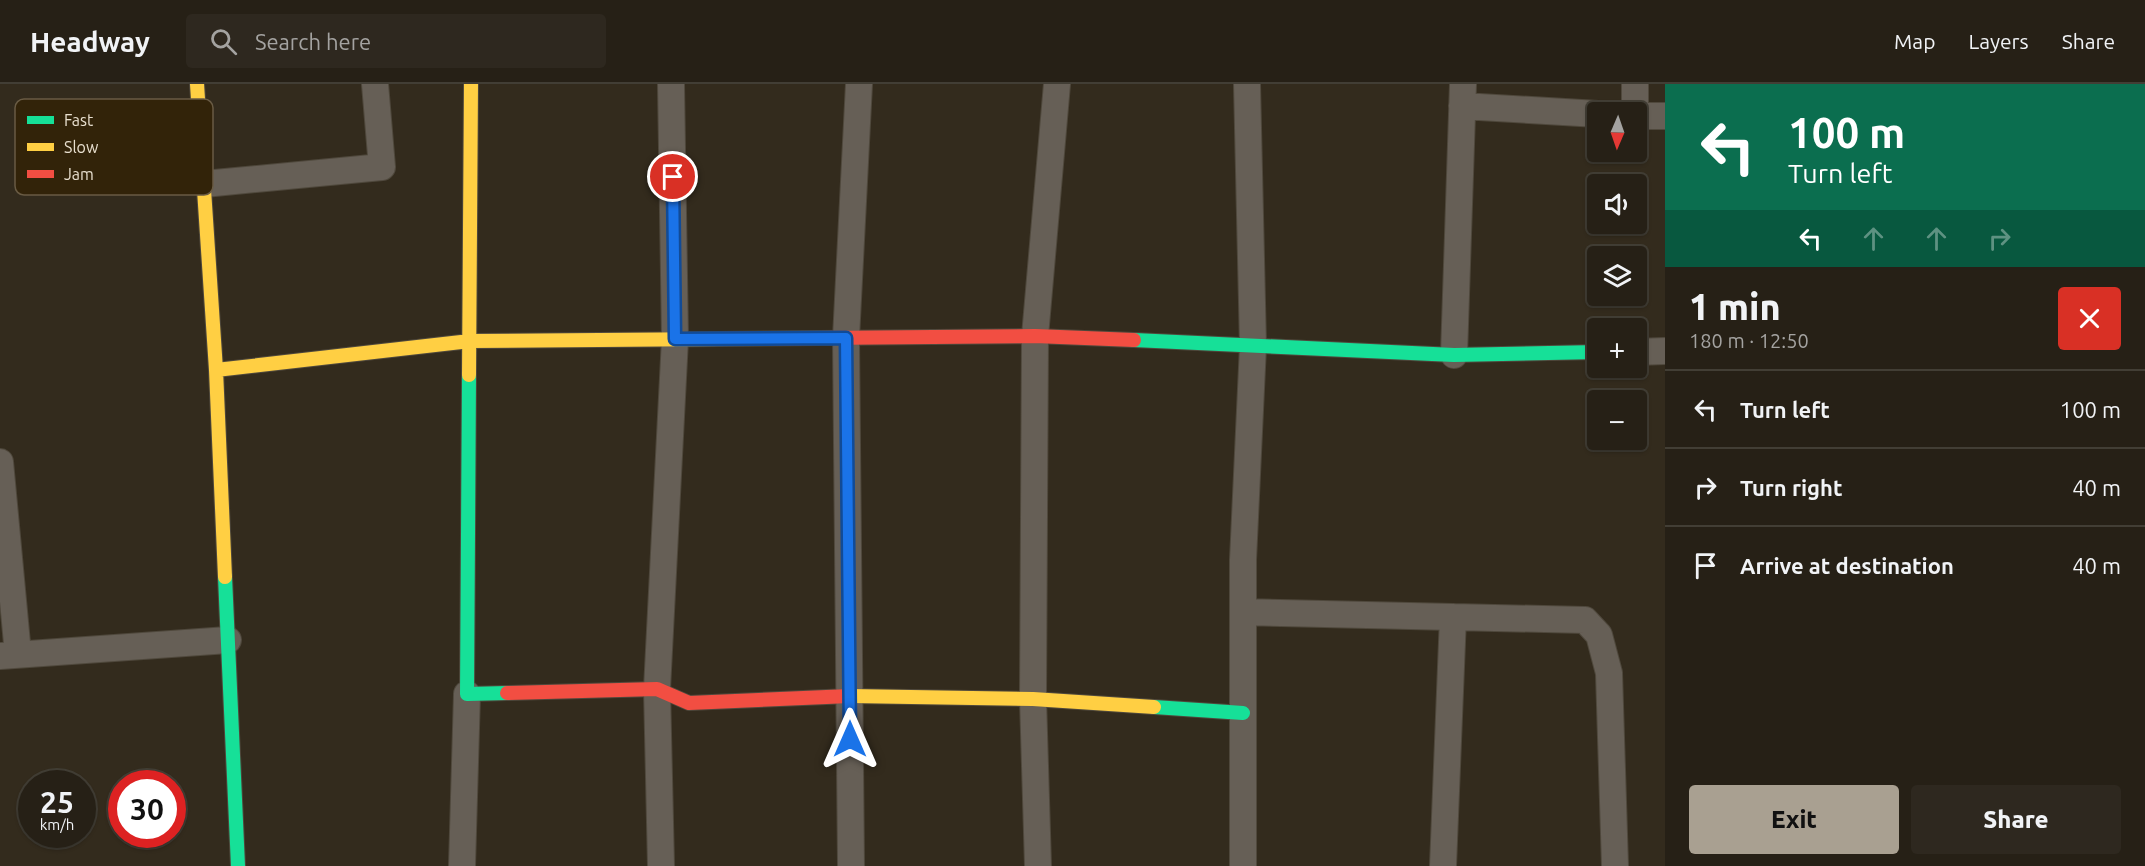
<!DOCTYPE html>
<meta charset="utf-8">
<style>
body{margin:0;font-family:Ubuntu,sans-serif;background:#2e281f;color:#f1f3f6;height:100vh;display:flex;flex-direction:column;font-size:22px;white-space:nowrap}
*{box-sizing:border-box;margin:0}
p{font-size:20px;color:#a4a3a1}
.icon{flex:none;width:33px;height:33px;fill:none;stroke:currentColor;stroke-width:2;stroke-linecap:round;stroke-linejoin:round}
.map{position:relative;flex:1;overflow:hidden}
.panel{display:flex;flex-direction:column;background:#262016;width:480px}
.panel>*{flex:none}
.banner{background:#0b6e4f;color:#fff;overflow:hidden}
.needle{width:39px;rotate:182deg}
.buttons{position:absolute;left:1587px;top:18px;display:grid;gap:12px}
.buttons a{display:grid;place-items:center;width:60px;height:60px;border-radius:6px;background:#262016;box-shadow:0 2px 4px #0004,0 0 0 2px #423e35;font-size:30px}
.speed{position:absolute;left:18px;top:686px;display:flex;gap:12px;font-size:30px;font-weight:700;text-align:center}
.speed>*{display:grid;place-content:center;width:78px;height:78px;border-radius:50%;background:#262016;box-shadow:0 2px 4px #0004,0 0 0 2px #423e35;line-height:1}
.speed small{font-size:15px;font-weight:400}
.speed .limit{border:9px solid #d22;background:#fff;color:#111}
.pin{position:absolute;display:grid;place-items:center;width:51px;height:51px;color:#fff;margin:-26px;border:3px solid #fff;border-radius:50%;box-shadow:0 2px 6px #0007}
.me{position:absolute;width:66px;margin:-33px;rotate:0deg;stroke-linejoin:round;filter:drop-shadow(0 0 4px #0008)}
.turn{display:flex;align-items:center;gap:21px;height:126px;padding:0 24px;font-size:27px}
.turn .icon{width:78px;height:78px;stroke-width:2.5}
.turn b{display:block;font-size:42px;line-height:51px}
.lanes{display:flex;align-items:center;height:57px;padding:0 24px;background:#0003;justify-content:center;gap:30px;direction:ltr}
.lanes .off{opacity:.35}
.round{display:grid;place-items:center;flex:none;width:63px;height:63px;border-radius:6px;background:#2e281f}
.headline{display:flex;align-items:center;justify-content:space-between;height:102px;padding:0 24px}
h1{font-size:36px;font-weight:800;line-height:45px}
.cta{display:flex;gap:12px;margin-top:auto;padding:12px 24px}
.cta a{flex:1;height:69px;border-radius:6px;background:#a9a091;color:#111;font-size:24px;font-weight:800;line-height:69px;text-align:center}
.cta a+a{background:#2e281f;color:#f1f3f6}
ul{padding:0;list-style:none}
li{display:flex;align-items:center;gap:18px;height:78px;padding:0 24px;border-top:2px solid #423e35}
li div{flex:1}
li b{display:block;font-size:22px}
li em{font-style:normal}
header{display:flex;align-items:center;gap:36px;box-sizing:border-box;height:84px;padding:0 30px;background:#262016;border-bottom:2px solid #423e35}
header strong{font-size:28px}
nav{display:flex;gap:33px;margin-inline-start:auto;font-size:21px}
.search{width:420px;height:54px;background:#2e281f;display:flex;align-items:center;gap:15px;box-sizing:border-box;padding:0 21px;border-radius:6px;color:#a4a3a1;font-size:22px}
main{display:flex;flex:1;min-height:0}
.map>svg:first-child{display:block}
.lines{fill:none;stroke-linecap:round;stroke-linejoin:round}
.street-casing{stroke:#4f483c;stroke-width:28}
.fast-casing{stroke:#4f483c;stroke-width:16}
.slow-casing{stroke:#4f483c;stroke-width:16}
.jam-casing{stroke:#4f483c;stroke-width:16}
.street{stroke:#665f56;stroke-width:26}
.fast{stroke:#16e098;stroke-width:14}
.slow{stroke:#ffcf43;stroke-width:14}
.jam{stroke:#f24e42;stroke-width:14}
.route-casing{stroke:#114b97;stroke-width:15}
.route{stroke:#1a73e8;stroke-width:10}
.key{fill:#322309;stroke:#695b44;stroke-width:1.5}
.key-label{font-size:16px;fill:#e8dfcf}
</style>
<header>
<strong>Headway</strong>
<div class="search"><svg class="icon" aria-label="search" viewBox="0 0 24 24"><circle cx="10" cy="10" r="6"/><path d="M15 15l6 6"/></svg>Search here</div>
<nav><a>Map</a><a>Layers</a><a>Share</a></nav>
</header>
<main>
<div class="map">
<svg width="1665" height="782" viewBox="0 0 1665 782">
<rect width="100%" height="100%" fill="#332b1d"/>
<g class="lines">
<defs>
<path id="street" d="M1635 0V28
M1462 22 1598 30
M1636 32H1665
M204 100 382 83 375 0
M1636 268 1665 267
M1454 271 1463 0
M0 378 18 570
M1243 528 1453 533 1443 782
M1453 533 1585 536 1599 551 1609 589 1615 782
M0 572 228 556
M462 782 467 610
M661 782 657 605 675 255 671 0
M851 782 846 254 859 0
M1038 782 1033 615 1035 252 1057 0
M1243 782V476L1253 262 1247 0"/>
<path id="fast" d="M1134 256 1454 271 1598 268
M469 291 467 610 507 609
M225 493 238 782
M1154 623 1243 629"/>
<path id="slow" d="M197 0 216 286 225 493
M216 286 470 257 720 255
M469 291 471 0
M850 612 1033 615 1154 623"/>
<path id="jam" d="M720 255 1035 252 1134 256
M507 609 657 605 689 619 850 612"/>
</defs>
<use href="#street" class="street-casing"/>
<use href="#fast" class="fast-casing"/>
<use href="#slow" class="slow-casing"/>
<use href="#jam" class="jam-casing"/>
<use href="#street" class="street"/>
<use href="#fast" class="fast"/>
<use href="#slow" class="slow"/>
<use href="#jam" class="jam"/>
</g>
<g class="lines">
<defs>
<path id="route" d="M673 93 675 255 846 254 850 655"/>
</defs>
<use href="#route" class="route-casing"/>
<use href="#route" class="route"/>
</g>
<rect x="15" y="15" width="198" height="96" rx="9" class="key"/>
<rect x="27" y="32" width="27" height="8" fill="#16e098"/>
<rect x="27" y="59" width="27" height="8" fill="#ffcf43"/>
<rect x="27" y="86" width="27" height="8" fill="#f24e42"/>
<g class="key-label">
<text x="64" y="42">Fast</text>
<text x="64" y="69">Slow</text>
<text x="64" y="96">Jam</text>
</g>
</svg>
<div class="buttons">
<a><svg class="needle" viewBox="-14 -14 28 28"><path d="M0-13l5 13h-10z" fill="#e53935"/><path d="M0 13l5-13h-10z" fill="#a4a3a1"/></svg></a>
<a><svg class="icon" aria-label="sound" viewBox="0 0 24 24"><path d="M4 9h4l5-4v14l-5-4H4zM17 9q2 3 0 6"/></svg></a>
<a><svg class="icon" aria-label="layers" viewBox="0 0 24 24"><path d="M12 4l9 5-9 5-9-5zM3 14l9 5 9-5"/></svg></a>
<a>+</a>
<a>−</a>
</div>
<div class="speed"><div>25<small>km/h</small></div><div class="limit">30</div></div>
<div class="pin" style="left:673px;top:93px;background:#d93025"><svg class="icon" aria-label="arrive" viewBox="0 0 24 24"><path d="M6 21V4h12l-3 4 3 4H6"/></svg></div>
<svg class="me" style="left:850px;top:655px" viewBox="-20 -20 40 40"><path d="M0-17L14 15 0 8-14 15z" fill="#1a73e8" stroke="#fff" stroke-width="4"/></svg>
</div>
<section class="panel">
<div class="banner">
<div class="turn"><svg class="icon" aria-label="left" viewBox="0 0 24 24"><path d="M17 20v-9H6M10 6l-5 5 5 5"/></svg><div><b>100 m</b>Turn left</div></div>
<div class="lanes"><svg class="icon" aria-label="left" viewBox="0 0 24 24"><path d="M17 20v-9H6M10 6l-5 5 5 5"/></svg><svg class="icon off" aria-label="ahead" viewBox="0 0 24 24"><path d="M12 20V5M6 11l6-6 6 6"/></svg><svg class="icon off" aria-label="ahead" viewBox="0 0 24 24"><path d="M12 20V5M6 11l6-6 6 6"/></svg><svg class="icon off" aria-label="right" viewBox="0 0 24 24"><path d="M7 20v-9h11M14 6l5 5-5 5"/></svg></div>
</div>
<div class="headline"><div><h1>1 min</h1><p>180 m · 12:50</p></div><a class="round" style="background:#d93025;color:#fff"><svg class="icon" aria-label="close" viewBox="0 0 24 24"><path d="M6 6l12 12M18 6L6 18"/></svg></a></div>
<ul>
<li><svg class="icon" aria-label="left" viewBox="0 0 24 24"><path d="M17 20v-9H6M10 6l-5 5 5 5"/></svg><div><b>Turn left</b></div><em>100 m</em></li>
<li><svg class="icon" aria-label="right" viewBox="0 0 24 24"><path d="M7 20v-9h11M14 6l5 5-5 5"/></svg><div><b>Turn right</b></div><em>40 m</em></li>
<li><svg class="icon" aria-label="arrive" viewBox="0 0 24 24"><path d="M6 21V4h12l-3 4 3 4H6"/></svg><div><b>Arrive at destination</b></div><em>40 m</em></li>
</ul>
<div class="cta"><a>Exit</a><a>Share</a></div>
</section>
</main>
